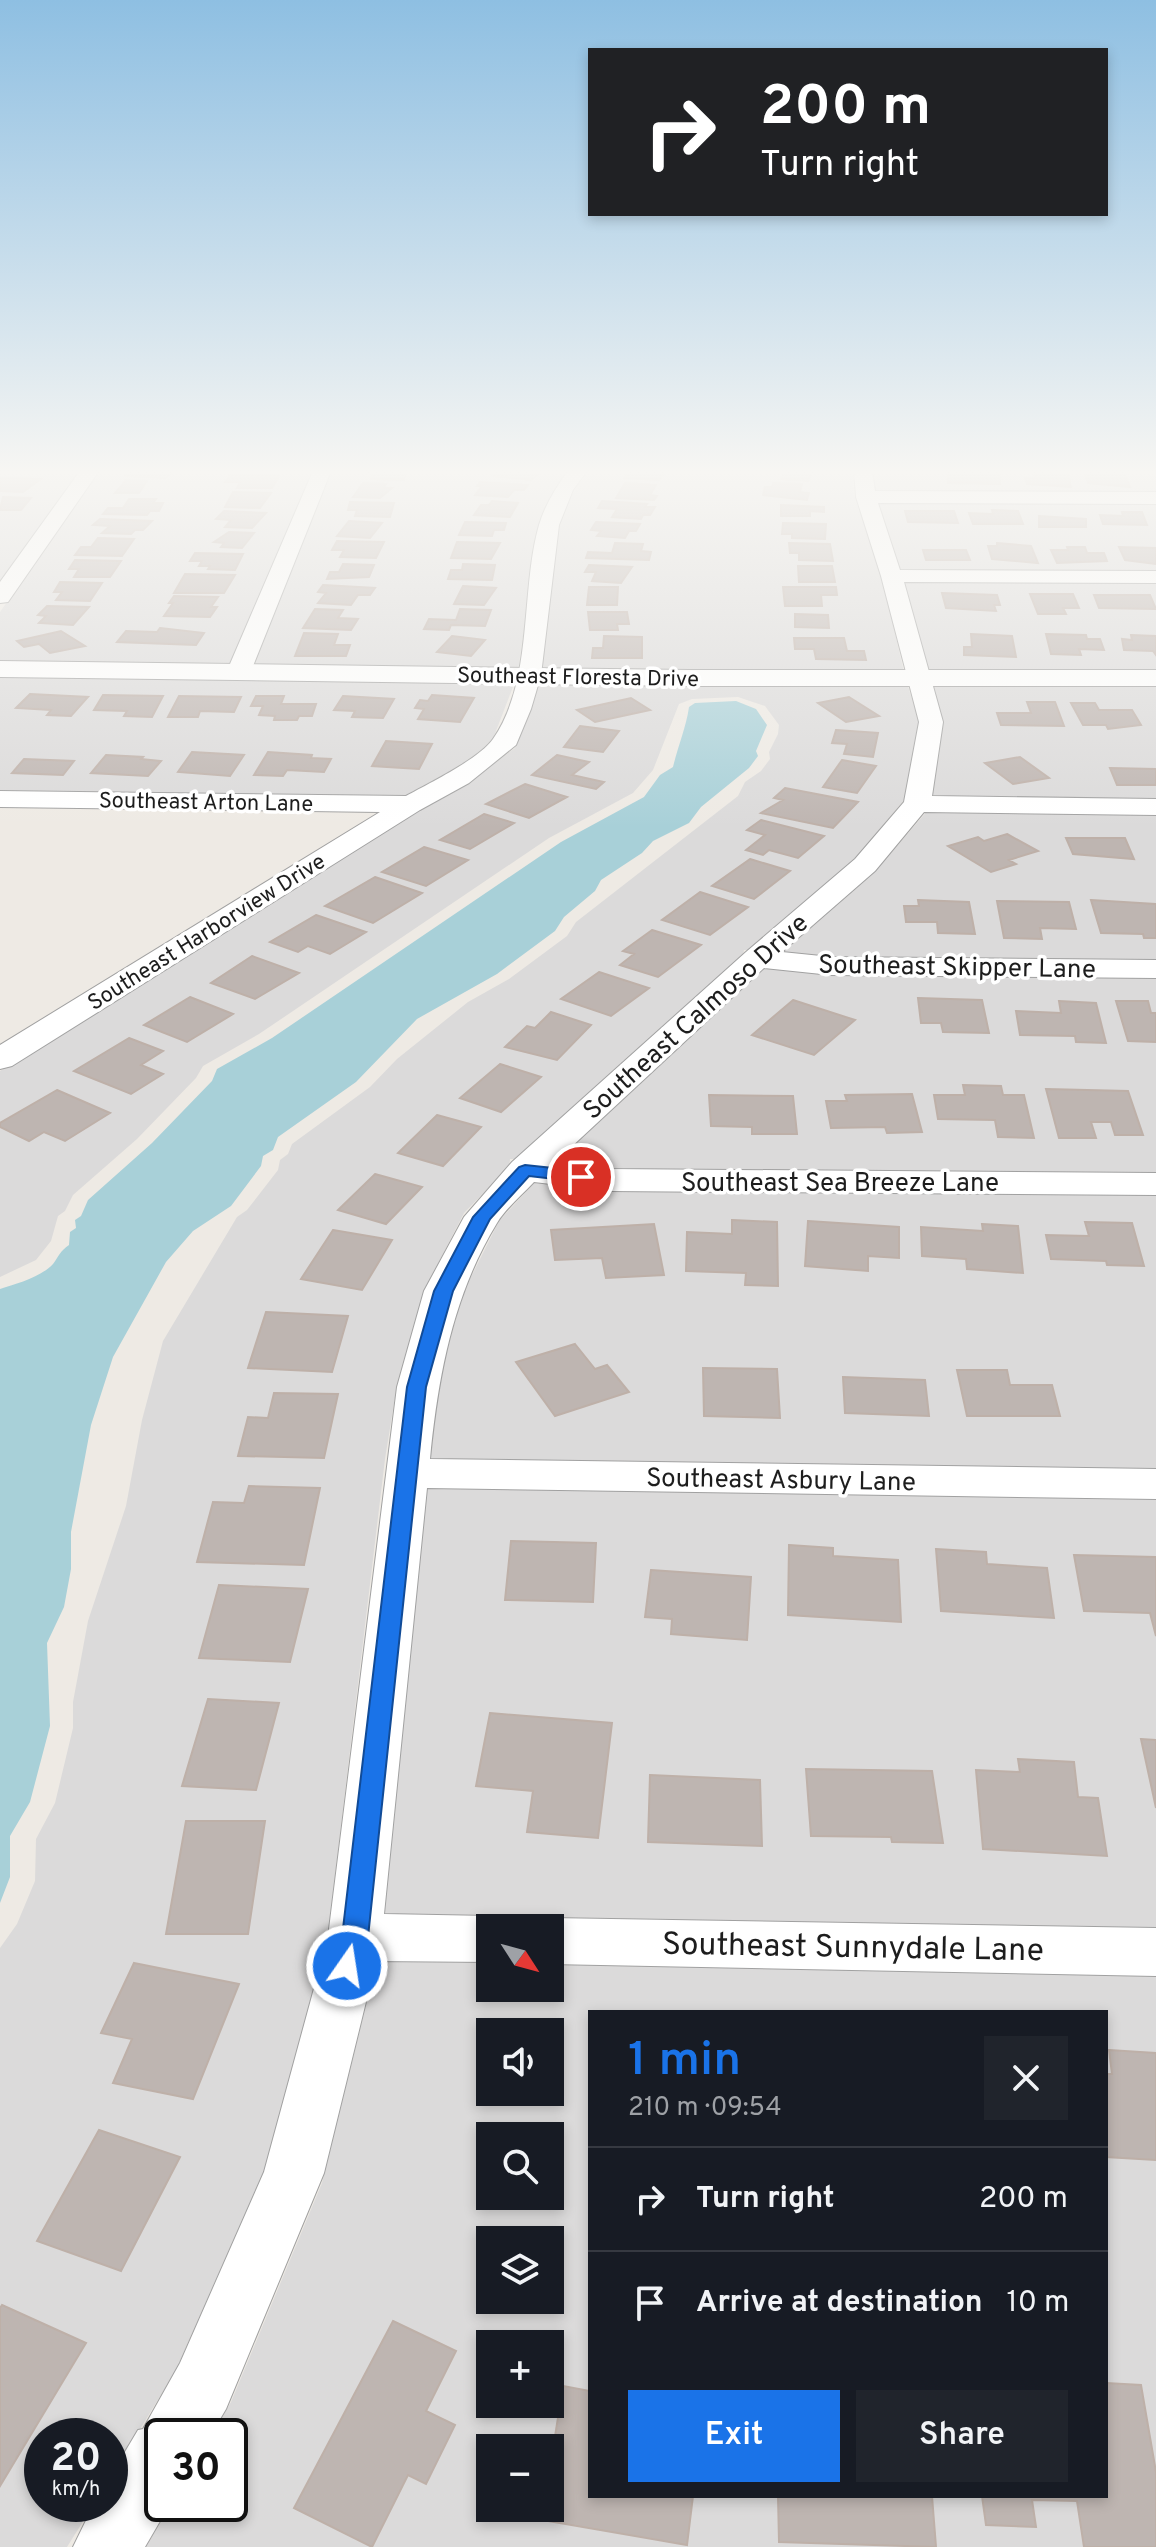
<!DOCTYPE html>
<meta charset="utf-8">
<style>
body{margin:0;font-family:Overpass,sans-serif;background:#20242c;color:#f1f3f6;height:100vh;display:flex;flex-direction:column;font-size:30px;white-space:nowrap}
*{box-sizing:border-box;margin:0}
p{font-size:26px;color:#9ea1a6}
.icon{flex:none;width:44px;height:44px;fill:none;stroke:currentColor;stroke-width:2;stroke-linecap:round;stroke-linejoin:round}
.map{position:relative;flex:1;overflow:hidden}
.sheet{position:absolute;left:588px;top:2010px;width:520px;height:488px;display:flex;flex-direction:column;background:#171b24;border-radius:0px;box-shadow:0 4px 12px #0003}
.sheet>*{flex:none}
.hud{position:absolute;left:588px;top:48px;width:520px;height:168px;border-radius:0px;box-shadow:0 4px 12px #0003;background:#202124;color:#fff;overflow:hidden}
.needle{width:52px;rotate:126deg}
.buttons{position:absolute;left:476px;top:1914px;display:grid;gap:16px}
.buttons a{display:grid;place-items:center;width:88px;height:88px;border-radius:0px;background:#171b24;box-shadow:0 4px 12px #0003;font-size:40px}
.speed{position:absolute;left:24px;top:2418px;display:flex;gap:16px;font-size:40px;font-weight:700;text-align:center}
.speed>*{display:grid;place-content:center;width:104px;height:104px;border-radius:50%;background:#171b24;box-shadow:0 4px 12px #0003;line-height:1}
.speed small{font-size:20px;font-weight:400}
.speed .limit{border:4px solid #111;border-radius:12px;background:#fff;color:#111}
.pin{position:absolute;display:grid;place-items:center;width:68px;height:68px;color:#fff;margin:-34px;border:4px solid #fff;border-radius:50%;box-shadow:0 2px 8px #0007}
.me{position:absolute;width:88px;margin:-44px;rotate:13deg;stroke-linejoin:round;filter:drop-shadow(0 0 6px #0008)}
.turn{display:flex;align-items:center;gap:28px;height:168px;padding:0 40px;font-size:36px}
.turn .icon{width:104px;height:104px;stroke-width:2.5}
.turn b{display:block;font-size:56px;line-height:68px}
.round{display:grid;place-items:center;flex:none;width:84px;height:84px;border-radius:0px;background:#20242c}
.head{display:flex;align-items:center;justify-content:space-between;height:136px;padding:0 40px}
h1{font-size:48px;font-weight:600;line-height:60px;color:#1a73e8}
.action{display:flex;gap:16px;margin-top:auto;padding:16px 40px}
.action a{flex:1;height:92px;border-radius:0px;background:#1a73e8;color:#fff;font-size:32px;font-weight:600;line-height:92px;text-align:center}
.action a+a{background:#20242c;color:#f1f3f6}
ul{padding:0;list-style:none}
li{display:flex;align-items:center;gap:24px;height:104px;padding:0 40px;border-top:2px solid #363941}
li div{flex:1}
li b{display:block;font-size:30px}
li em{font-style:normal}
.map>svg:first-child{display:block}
.residential{fill:#dbdada;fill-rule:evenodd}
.water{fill:#a8d0d8}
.building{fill:#beb5b1;stroke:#beb0a8;stroke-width:2}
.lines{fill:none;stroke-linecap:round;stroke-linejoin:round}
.minor-casing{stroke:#a1a1a1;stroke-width:2}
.tertiary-casing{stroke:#a1a1a1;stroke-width:2}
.minor{fill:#fff;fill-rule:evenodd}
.tertiary{fill:#fff;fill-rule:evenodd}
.route{fill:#1a73e8;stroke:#114b97;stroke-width:2}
.labels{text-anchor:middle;stroke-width:7;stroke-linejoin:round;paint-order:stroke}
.far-street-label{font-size:22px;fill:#1d1d1d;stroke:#fff}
.street-label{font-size:26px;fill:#1d1d1d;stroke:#fff}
.near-street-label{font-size:32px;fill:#1d1d1d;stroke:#fff}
</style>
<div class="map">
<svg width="1156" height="2547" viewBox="0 0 1156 2547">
<rect width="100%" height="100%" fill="#eeeae4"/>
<path class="residential" d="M0 471H81L0 583Z
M99 471H312L229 667 0 665V612Z
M331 471H569L555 489 539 524 518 671 252 667Z
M588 471H853L854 495 882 576 904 672 541 671 558 525 574 491Z
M872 471H1156V495L875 494Z
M876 500 1156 501V574L901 573Z
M903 580 1156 581V674L927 672Z
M0 673 516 679 491 744 449 774 404 798 0 794Z
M540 679 906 680 919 721 913 770 905 799 852 862 748 950H744L743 955 516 1159H510L509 1167 464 1213 425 1289 397 1385 385 1459 328 1934 267 2165 175 2372 110 2478V2436H42V2504H94L67 2547H0V1948L17 1924 35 1881 36 1839 55 1803 73 1728V1702L88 1621 126 1506 142 1420 163 1341 237 1217 247 1210 278 1170 280 1160 288 1154 292 1144 370 1087 397 1059 468 1002 509 979 567 936 576 922 738 796 745 782 761 771 770 759 769 752 778 734 779 725 765 706 738 697 692 699 679 704 653 770 633 793 549 838 259 1034 203 1066 196 1078 137 1139 73 1195 65 1211 58 1216 51 1241 36 1260 0 1277V1071L418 809H424L425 806 471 780 515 748Z
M930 680 1156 682V801L932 799 943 723Z
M928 810 1156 812V962L830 959 781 954 878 868Z
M767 966 1156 976V1174L608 1170 553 1164Z
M536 1181 1156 1194V1470L429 1459 437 1389 462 1295 499 1221Z
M426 1487 1156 1499V1930L384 1916Z
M377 1960 490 1962V1988H550V1963L1156 1975V2547H146L171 2504H230V2436H211L231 2402 322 2183ZM590 2012H1106V2496H590ZM490 2032H550V2092H490ZM490 2136H550V2196H490ZM490 2240H550V2300H490ZM490 2344H550V2404H490ZM490 2448H550V2508H490Z"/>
<path class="water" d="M736 701 756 709 767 725 756 751 758 756 749 768 701 807 689 823 653 841 642 853 601 880 595 891 564 917 555 931 497 974 417 1019 356 1082 278 1137 273 1150 263 1156 261 1166 231 1206 193 1231 166 1262 113 1357 91 1425 71 1532V1569L64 1607 47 1643 50 1726 30 1802 10 1836V1877L0 1903V1289C16 1284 41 1277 53 1264 59 1256 60 1251 69 1245L70 1232 76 1228 75 1220 81 1216 88 1200 152 1143 212 1081 217 1069 272 1038 561 842 644 797 660 775 673 767C678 746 686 728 689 707L695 703Z"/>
<path class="building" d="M131 471H174L166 478 125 476Z
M407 471 404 480 371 479 374 472H361Z
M499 471H530L528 473 539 474 531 480 493 476Z
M629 471H666L659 480 624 478Z
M785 471H826L812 472 808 481 781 479Z
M948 471 999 473 1000 484 948 483Z
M1084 471 1124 472 1130 487 1088 483Z
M1034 473 1068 474 1071 487 1027 484 1025 478H1035Z
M230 475 279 476 272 488H237L240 482H225Z
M0 478 41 479 23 492 0 491Z
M126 480 147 481 139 493H115Z
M480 482 528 485 524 490H514L508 497 475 495 482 486H477Z
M363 483 386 484 384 488H392L380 498 353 497Z
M625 483 656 485 650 495 657 496 654 500 616 498Z
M773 483 802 484 800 492 809 493 807 500 763 495 765 487H772Z
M233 492 271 493 260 508 225 507Z
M3 497 31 498 21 510H0Z
M129 499H156L153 503H163L159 511H150L147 515 103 514 108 508H123Z
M492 501 518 503 510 517 474 515 481 505H489Z
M602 501 647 504 645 507H655L650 515H643L641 519 612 517 617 509 598 508Z
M350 502 394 503 390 517 355 516 357 510H348Z
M781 505 824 507V512L810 511V516H781Z
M992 510 1018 511 1023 524H973L969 513 993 514Z
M224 511 266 513 252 528 225 527 231 520 216 519Z
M905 511H954L958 523 908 522Z
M1122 512H1142L1147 525 1103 524 1100 515 1123 516Z
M1039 516 1086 519V527H1039Z
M100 519 152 521 143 530H135L131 534 102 533 110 526 93 525Z
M349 521 382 523 370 538 337 536Z
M465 522 506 523 504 530H494L492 536 459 535Z
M596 522 640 524 636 531H629L625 538 597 536 601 531 591 530Z
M783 523 826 524 825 539 792 538V534H782Z
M229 532 254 533 242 548 221 547 224 543 214 542Z
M98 538 134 539 122 556 75 555 81 547H91Z
M337 541 384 542 376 558 340 557 344 550H332Z
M457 542 500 543 491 559 451 558Z
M615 543 643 544 641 551 651 552 649 560 586 558 588 552 612 553Z
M789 543 830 544 833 561 799 560V553H790Z
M997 543 1031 546 1038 563 992 559 988 546H997Z
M1067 547H1085L1087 553H1104L1107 561 1057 563 1051 550H1068Z
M1119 547 1156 548V564L1125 560Z
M923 550H966L970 560H926Z
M195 553 243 554 235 570 208 569 210 566H199L202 561H190Z
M75 560 121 561 110 577H74L79 569H69Z
M343 564 374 565 369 577 327 579 330 572H339Z
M463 564 495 565 492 580 448 579 451 570H462Z
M589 565 632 567 621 583 592 581 596 572H585Z
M798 566H832L835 582H799Z
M185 574 235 575 224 593H174Z
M60 582 102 583 90 601 56 600 62 592H54Z
M323 585 375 588 370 595H358L351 605 318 603 326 593 318 592Z
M463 586 496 588 484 605 454 604Z
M589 587H618L617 605H587Z
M783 587H836L837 595H821L822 606H785Z
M942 593 997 595 1000 605H994L996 611 946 608Z
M1030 594H1073L1079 608H1063L1066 614H1038Z
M1094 595H1150L1156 609 1099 608Z
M174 596 218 597 211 607H217L210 617 164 616 173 603H169Z
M47 606 89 607 73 625 39 623 46 616 38 615Z
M315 609 343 610 338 618 358 619 351 630 303 628Z
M460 609 491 610 485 626 451 625 449 630 424 629 429 619 456 620Z
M588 612H627L629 624H617L618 630H590Z
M795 614 828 615 829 628 795 627Z
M160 628 204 633 196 645 117 642 126 631 157 632Z
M61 631 85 646 50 653 39 644 24 647 17 641Z
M304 633 338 634 334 645H350L346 656H295Z
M971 634 1012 636 1016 657 964 655V647H972Z
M1046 634 1086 635 1087 639H1100L1104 650 1079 649 1081 655 1051 654Z
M1131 635 1156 636V655L1153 651 1124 650 1122 639 1132 640Z
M452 636 485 640 471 656 437 652Z
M604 636 642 637V658H592L593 648H603Z
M794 638H844L847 651H864L866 660 816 659 814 649H795Z
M30 694 88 697 71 716 47 715 51 710 16 708Z
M103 695 163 696 152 717 124 716 127 711 94 710Z
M432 695 474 698 460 722 418 719 424 709 415 708 420 700 428 701Z
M179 696 241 697 234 712 200 711 198 717H168Z
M256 696H284L281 704H316L312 716H299L297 720H274L275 716 259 715 263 706H251Z
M343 696 394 699 383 718 352 717 355 711 334 710Z
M849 697 879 716 846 722 818 703Z
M631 698 650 710 595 722 577 710Z
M1027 702H1055L1064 726 1001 725 997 713H1031Z
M1071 703H1095L1099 710H1132L1141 725 1108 729 1106 725H1083Z
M580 726 619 731 603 752 564 747Z
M836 730 878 733 873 757 844 754 847 744 832 743Z
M386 741 432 744 419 769 372 766Z
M192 752 244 755 230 776 178 772Z
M268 752 312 755 311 758 331 759 324 772 287 770 283 776 254 775Z
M106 755 143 757 141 759 161 761 148 776 91 773Z
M557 755 589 762 572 775 604 782 596 789 532 775Z
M1020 757 1049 778 1013 784 985 763Z
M24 759 74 761 63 775 12 773Z
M842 760 876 766 857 793 823 787Z
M1110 768 1156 769V785H1117Z
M525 784 567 797 529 818 486 804Z
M785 788 858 802 833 828 761 813 783 800 774 798Z
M484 814 514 823 470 849 440 840Z
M761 820 824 836 798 858 769 850 763 855 746 850 765 835 747 830Z
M1007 834 1038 851 1009 860 1016 864 991 872 948 846 978 837 984 841Z
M1066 838H1125L1134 859 1073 854Z
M424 847 468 860 426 886 382 872Z
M750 859 790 871 754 899 712 886Z
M375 877 422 893 373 923 325 906Z
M700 892 748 907 710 935 662 920Z
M918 900 969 902 975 934 938 933 937 922H906L904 906H919Z
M1091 900 1156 904V938H1144L1143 934 1101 933Z
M997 901 1069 902 1076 929 1040 928 1042 939 1004 938Z
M316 915 366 932 330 954 308 946 298 952 270 942Z
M652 930 701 945 658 977 620 965 634 954 623 951Z
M252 956 299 973 255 999 211 983Z
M599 972 649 988 611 1016 561 999Z
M190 997 233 1014 187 1042 144 1025Z
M918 998 982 1000 989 1033 943 1032 941 1023H921Z
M793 1000 855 1020 814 1055 752 1035Z
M1059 1001 1096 1003 1106 1043 1076 1042 1075 1036 1020 1035 1016 1011 1061 1013Z
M1116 1001H1148L1151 1013H1156V1042L1128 1041Z
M551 1012 591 1025 557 1060 505 1047 527 1026 535 1028Z
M129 1038 163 1051 141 1065 163 1074 131 1094 74 1071Z
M500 1064 541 1077 501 1112 460 1098Z
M963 1085 1001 1086 1003 1095H1024L1034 1138 998 1137 995 1120 938 1119 934 1095H965Z
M1046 1089 1128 1091 1143 1135H1115L1111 1122H1091L1096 1138H1059Z
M57 1090 110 1113 65 1141 44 1132 29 1141 0 1127V1123Z
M912 1094 922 1132 887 1133 885 1127 831 1128 826 1101H847L845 1095Z
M709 1095 793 1096 797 1134H752V1127L711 1126Z
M437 1115 481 1127 443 1166 398 1153Z
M375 1174 422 1187 386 1224 338 1210Z
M732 1220 777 1222 778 1286 745 1285 746 1273 686 1271 687 1232 732 1234Z
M808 1221 899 1227V1258L868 1256V1271L805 1266Z
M1085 1222 1132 1223 1144 1266 1107 1265 1106 1261 1051 1259 1046 1235 1089 1236Z
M654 1224 664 1275 606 1278 602 1258 555 1260 551 1230Z
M982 1224 1018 1226 1023 1273 967 1269 966 1259 922 1256 921 1227 983 1231Z
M333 1230 392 1240 362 1290 301 1279Z
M266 1312 348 1316 332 1372 248 1368Z
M575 1344 595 1369 607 1365 629 1392 555 1416 516 1362Z
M703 1368 777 1369 780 1418 704 1416Z
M957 1370H1007L1010 1385H1052L1060 1416H967Z
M843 1377 925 1380 929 1416 845 1413Z
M274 1393 338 1394 324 1458 238 1456 248 1417 268 1418Z
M249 1486 320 1488 304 1565 197 1562 213 1502 244 1503Z
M511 1541 596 1543 593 1602 505 1600Z
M789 1545 833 1548V1556L898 1560 901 1622 788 1615Z
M936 1549 986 1552 987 1564 1047 1568 1054 1618 941 1611Z
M1074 1555 1156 1557V1636L1150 1613 1084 1611Z
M651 1570 751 1577 747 1640 671 1634 672 1619 645 1617Z
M219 1585 308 1589 290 1662 199 1658Z
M208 1699 279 1703 256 1790 182 1786Z
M490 1713 612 1723 598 1838 527 1832 533 1791 476 1786Z
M1141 1739 1156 1740V1808Z
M1018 1759 1074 1762 1078 1797 1098 1798 1107 1856 983 1849 976 1770 1020 1772Z
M806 1769 932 1771 943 1843 892 1842 891 1837 811 1836Z
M650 1775 760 1780 762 1846 648 1842Z
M186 1821H265L248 1934H166Z
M134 1963 239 1984 193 2099 113 2083 132 2039 101 2033Z
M1109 2050 1156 2053V2160L1106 2157V2074H1112Z
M99 2130 180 2157 121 2271 37 2241Z
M2 2305 86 2343 0 2486V2308Z
M393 2321 456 2351 426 2411 455 2425 426 2484 408 2475 372 2547 294 2508Z
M1106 2383 1141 2385 1156 2472V2547H1084L1077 2501 1032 2500 1036 2527 986 2525 982 2496H1106Z
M563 2386 590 2391V2496H693L687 2545 542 2520 544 2508H550V2468Z
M778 2496H932L936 2547 779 2542Z"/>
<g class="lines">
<defs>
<path id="minor" d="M80 471H99L8 602 0 603V582Z
M313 471H331L251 671 247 676H231L227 671Z
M568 471H587L573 490 559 525 541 675 531 709 516 745 469 783 420 810 12 1066 0 1069V1045L380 812 0 807V791L406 796C428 784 479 759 493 739 534 680 520 591 539 525 545 505 556 487 568 471Z
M854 471H872L875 491 1156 492V504L878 503 900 570 1156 571V583L904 582 943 722 932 796 1156 799V815L924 812 875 871 782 952 831 957 1156 960V978L831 975 764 968 554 1163 609 1169 1156 1173V1195L609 1191 534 1182C522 1195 506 1208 497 1223 453 1295 438 1376 430 1459L1156 1469V1499L427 1488 384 1914 490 1916 509 1923 512 1928H490V1962L376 1961 324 2173 226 2409 210 2436H162V2504H170L145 2547H73L94 2504H110V2477L138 2430 143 2429 180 2363 264 2172 328 1937 397 1387 424 1291 464 1217 512 1162 746 952 855 859 904 802 919 722 881 576 856 497Z
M550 1918 1156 1928V1976L550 1964V1928H529Z"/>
<path id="tertiary" d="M0 661 689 670H1156V686H689L0 677Z"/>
</defs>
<use href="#minor" class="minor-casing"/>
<use href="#tertiary" class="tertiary-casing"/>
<use href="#minor" class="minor"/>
<use href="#tertiary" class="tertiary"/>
</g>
<linearGradient id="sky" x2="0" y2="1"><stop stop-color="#8ebfe2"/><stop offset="0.57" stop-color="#f7f6f3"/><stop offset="1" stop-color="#f7f6f3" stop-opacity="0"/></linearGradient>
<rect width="1156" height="828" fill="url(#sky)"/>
<path class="route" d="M525 1165 581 1171 589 1177 581 1182 529 1176 490 1219 453 1291 426 1387 368 1937 357 1974 347 1978 338 1974 334 1966 342 1937 407 1387 434 1291 473 1217 519 1167Z"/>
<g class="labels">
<g class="far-street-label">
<text transform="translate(578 676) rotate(1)" y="8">Southeast Floresta Drive</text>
<text transform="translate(206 801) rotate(1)" y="8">Southeast Arton Lane</text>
<text transform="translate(206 931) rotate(-32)" y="8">Southeast Harborview Drive</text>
</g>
<g class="street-label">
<text transform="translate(957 966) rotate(1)" y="9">Southeast Skipper Lane</text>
<text transform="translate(695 1016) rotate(-42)" y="9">Southeast Calmoso Drive</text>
<text x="840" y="1191">Southeast Sea Breeze Lane</text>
<text transform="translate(781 1479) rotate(1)" y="9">Southeast Asbury Lane</text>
</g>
<g class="near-street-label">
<text transform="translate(853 1946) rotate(1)" y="11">Southeast Sunnydale Lane</text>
</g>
</g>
</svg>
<div class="buttons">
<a><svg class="needle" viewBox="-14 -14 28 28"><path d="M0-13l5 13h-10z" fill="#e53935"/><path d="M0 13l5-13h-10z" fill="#9ea1a6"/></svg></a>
<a><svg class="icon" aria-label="sound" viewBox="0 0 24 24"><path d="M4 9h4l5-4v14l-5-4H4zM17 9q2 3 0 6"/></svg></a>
<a><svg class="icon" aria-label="search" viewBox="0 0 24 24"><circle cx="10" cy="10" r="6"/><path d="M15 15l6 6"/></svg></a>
<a><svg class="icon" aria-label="layers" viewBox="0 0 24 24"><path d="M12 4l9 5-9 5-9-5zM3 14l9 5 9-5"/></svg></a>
<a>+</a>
<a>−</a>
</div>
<div class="speed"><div>20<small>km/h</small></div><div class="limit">30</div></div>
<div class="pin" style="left:581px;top:1177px;background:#d93025"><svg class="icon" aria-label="arrive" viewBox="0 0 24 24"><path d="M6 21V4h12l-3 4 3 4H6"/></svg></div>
<svg class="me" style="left:347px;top:1966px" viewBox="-20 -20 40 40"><circle r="17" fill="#1a73e8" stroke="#fff" stroke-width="3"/><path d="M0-11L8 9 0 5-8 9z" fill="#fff"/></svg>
<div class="hud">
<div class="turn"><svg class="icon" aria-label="right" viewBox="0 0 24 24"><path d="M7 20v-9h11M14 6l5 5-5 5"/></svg><div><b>200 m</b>Turn right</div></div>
</div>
<section class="sheet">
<div class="head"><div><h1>1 min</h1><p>210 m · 09:54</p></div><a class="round"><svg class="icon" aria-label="close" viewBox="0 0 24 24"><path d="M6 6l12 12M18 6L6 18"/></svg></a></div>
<ul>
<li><svg class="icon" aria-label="right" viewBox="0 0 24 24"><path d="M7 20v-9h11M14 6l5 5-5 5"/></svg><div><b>Turn right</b></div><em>200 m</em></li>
<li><svg class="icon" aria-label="arrive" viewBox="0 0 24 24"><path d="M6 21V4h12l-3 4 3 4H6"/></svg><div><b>Arrive at destination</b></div><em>10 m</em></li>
</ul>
<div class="action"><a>Exit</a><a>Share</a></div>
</section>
</div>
